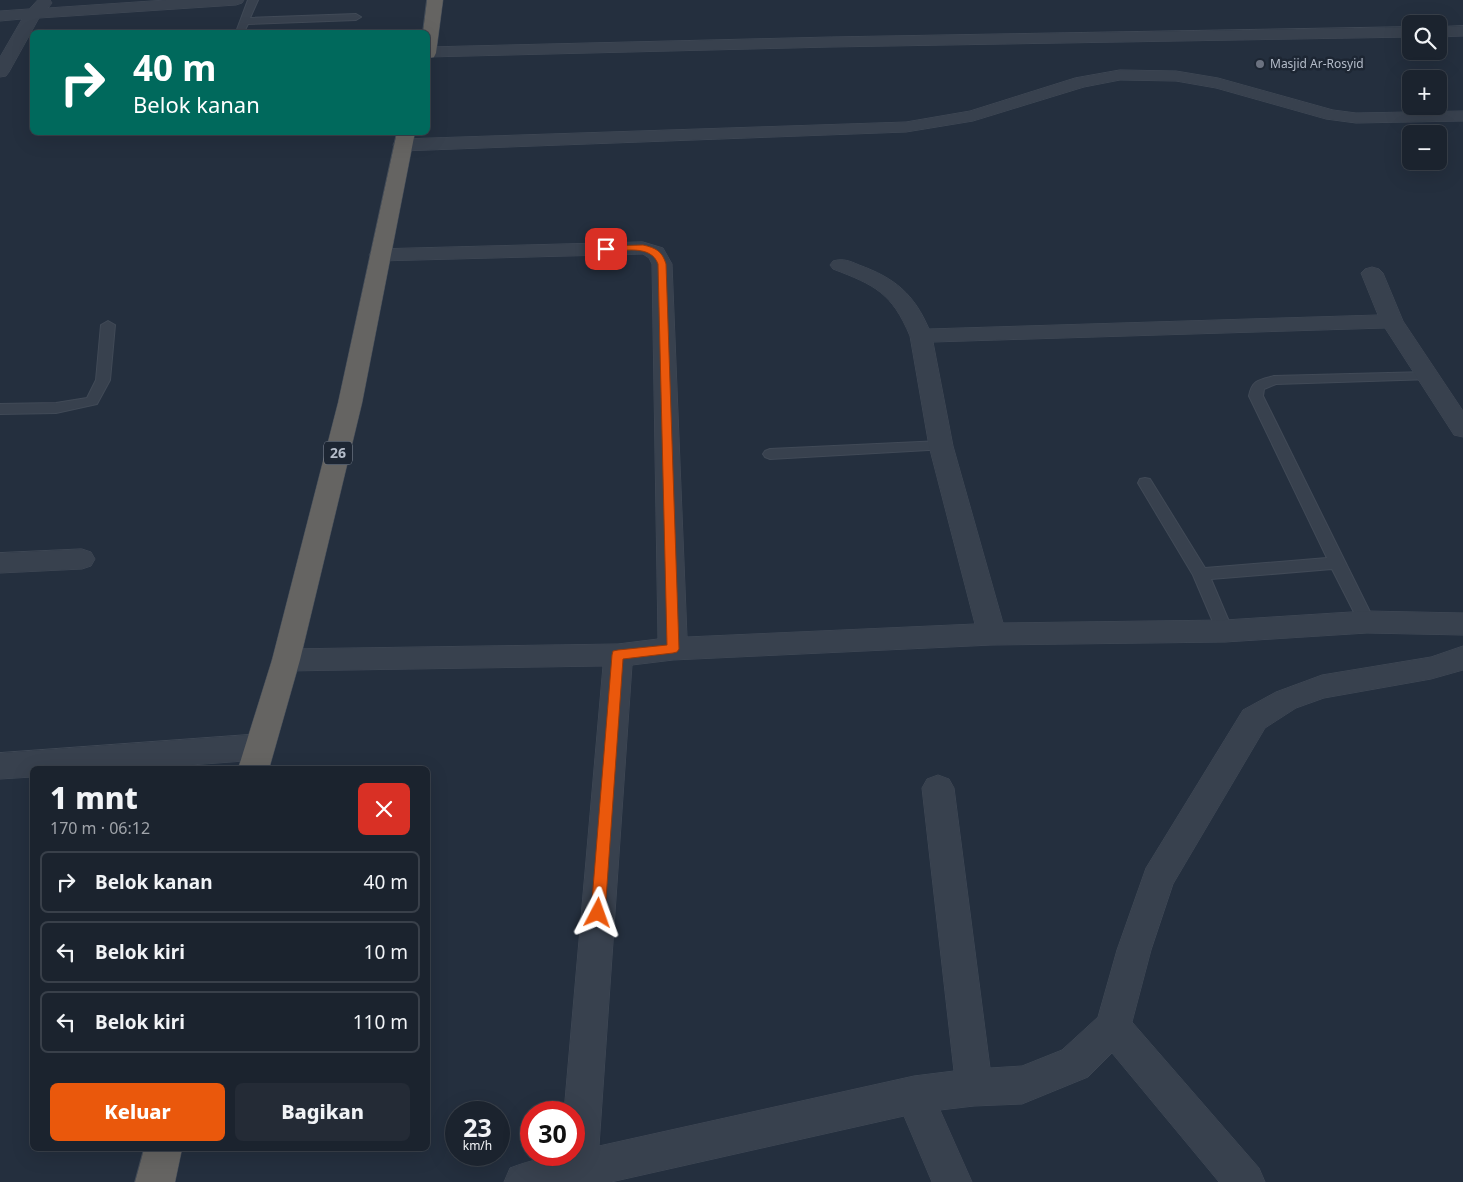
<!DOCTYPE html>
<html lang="id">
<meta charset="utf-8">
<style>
body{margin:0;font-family:"Noto Sans",sans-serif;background:#242b36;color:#f1f3f6;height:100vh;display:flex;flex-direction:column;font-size:19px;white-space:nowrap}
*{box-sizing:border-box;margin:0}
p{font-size:16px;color:#a0a4aa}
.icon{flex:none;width:28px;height:28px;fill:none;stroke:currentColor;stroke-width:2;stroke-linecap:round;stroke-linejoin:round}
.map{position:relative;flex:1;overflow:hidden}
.drawer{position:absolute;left:30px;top:766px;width:400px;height:385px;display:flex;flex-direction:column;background:#1b232e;border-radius:8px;box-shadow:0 5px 20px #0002,0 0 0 1px #39404a}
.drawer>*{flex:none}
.hud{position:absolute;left:30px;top:30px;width:400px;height:105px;border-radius:8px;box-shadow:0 5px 20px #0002,0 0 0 1px #39404a;background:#00695c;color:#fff;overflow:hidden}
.fabs{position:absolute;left:1402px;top:15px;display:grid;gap:10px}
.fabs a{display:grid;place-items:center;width:45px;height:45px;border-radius:8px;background:#1b232e;box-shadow:0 5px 20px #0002,0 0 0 1px #39404a;font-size:25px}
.speed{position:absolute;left:445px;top:1101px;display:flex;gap:10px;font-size:25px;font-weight:700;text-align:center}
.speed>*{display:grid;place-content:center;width:65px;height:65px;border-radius:50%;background:#1b232e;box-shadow:0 5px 20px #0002,0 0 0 1px #39404a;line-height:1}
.speed small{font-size:12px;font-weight:400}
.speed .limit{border:8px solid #d22;background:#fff;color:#111}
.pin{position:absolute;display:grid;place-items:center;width:42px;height:42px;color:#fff;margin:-21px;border-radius:10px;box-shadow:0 2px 8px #0006}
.me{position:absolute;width:55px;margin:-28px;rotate:4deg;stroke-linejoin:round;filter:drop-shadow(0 0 4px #0008)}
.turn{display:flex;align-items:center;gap:18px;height:105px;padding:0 20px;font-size:22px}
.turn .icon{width:65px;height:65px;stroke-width:2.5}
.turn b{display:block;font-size:35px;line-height:42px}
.round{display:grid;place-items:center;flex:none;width:52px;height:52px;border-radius:8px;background:#242b36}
.headline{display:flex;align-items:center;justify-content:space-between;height:85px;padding:0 20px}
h1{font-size:30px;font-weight:800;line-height:38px}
.primary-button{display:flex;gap:10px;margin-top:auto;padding:10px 20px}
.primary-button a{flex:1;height:58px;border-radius:8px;background:#ea580c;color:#fff;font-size:20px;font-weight:800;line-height:58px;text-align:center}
.primary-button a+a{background:#242b36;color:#f1f3f6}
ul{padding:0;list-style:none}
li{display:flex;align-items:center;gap:15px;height:62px;margin:0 10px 8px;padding:0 10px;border:2px solid #39404a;border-radius:8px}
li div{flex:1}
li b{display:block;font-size:19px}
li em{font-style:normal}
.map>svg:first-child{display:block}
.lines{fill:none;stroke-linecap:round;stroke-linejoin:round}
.service-casing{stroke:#414a57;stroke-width:2}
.minor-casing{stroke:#414a57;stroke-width:1}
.trunk-casing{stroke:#434c59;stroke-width:1}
.service{fill:#38414e;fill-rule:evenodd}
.minor{fill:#38414e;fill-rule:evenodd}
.trunk{fill:#656462;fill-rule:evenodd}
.route{fill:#ea580c;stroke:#983908}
.worship-dot{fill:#6b7280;stroke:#1d2633;stroke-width:2}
.labels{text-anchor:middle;stroke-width:5;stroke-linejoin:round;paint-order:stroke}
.far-poi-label{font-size:12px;fill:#b4bcc9;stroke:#1d2633;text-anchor:start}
.shield{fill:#1d2633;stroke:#878f9c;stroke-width:1}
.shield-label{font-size:14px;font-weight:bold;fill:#b4bcc9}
</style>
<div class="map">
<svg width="1463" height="1182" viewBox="0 0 1463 1182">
<rect width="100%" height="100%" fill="#242f3e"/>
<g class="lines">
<defs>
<path id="service" d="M248 0H258L250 18 356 14 361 17 356 20 248 24 244 32H236Z
M108 321 115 325 110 380 97 404 56 413 0 414V404L56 403 87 398 96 380 101 325Z
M1427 372 1432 373 1434 376 1432 379 1276 384 1264 389 1263 396 1375 622 1373 626 1367 628 1361 626 1332 569 1211 579 1233 631 1231 636 1225 637 1219 636 1193 575 1138 483 1140 479 1145 478 1150 479 1205 568 1327 558 1249 396C1252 380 1259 380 1274 376Z
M941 441 946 443 948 446 946 449 770 459 765 457 763 454 765 451 770 449Z"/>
<path id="minor" d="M38 0H50L52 3 48 8 166 0H244L242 3 236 5 39 18 9 72 6 76 0 77V57L22 19 0 21V11L29 9Z
M1463 26V36L1439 37V27Z
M1411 27V37L831 47 428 57V47L831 37Z
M1120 70 1176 71 1218 78 1333 110 1356 113 1463 111V121L1356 123 1326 119 1216 88 1176 81 1120 80 1084 87 973 121 906 132 402 151 395 149 393 145 395 141 402 139 906 122 970 111 1075 78Z
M643 242 663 248 672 264 687 637 975 624 929 446 910 336C892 293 875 285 833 269L830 265 833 261C843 258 850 261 859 265 895 278 914 294 929 329L1378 315 1361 273 1365 269 1372 267 1379 269 1383 273 1403 321 1463 411V437L1454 435 1385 328 933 342 953 446 1003 623 1225 620 1367 611 1463 613V635L1367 633 1225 642 992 645 673 660 632 665 599 1146 914 1076 954 1071 922 788 927 779 938 775 949 779 954 788 990 1068 1022 1066 1062 1050 1098 1017 1117 950 1146 868 1243 710 1276 692 1322 675 1431 657 1463 646V670L1431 679 1324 698 1296 708 1265 728 1173 884 1151 950 1132 1022 1259 1168 1265 1182H1219L1112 1053 1088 1077 1022 1104 974 1106 940 1110 972 1182H932L904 1116 611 1182H504L510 1168C531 1160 552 1155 574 1155V1112H564L603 666 286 671 276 668 272 660 276 652 286 649 618 644 658 639 652 264 649 258 643 254 379 261 372 259 369 255 372 251 379 249Z
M82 549 91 552 95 559 91 566 82 569 0 573V553Z
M258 734 269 738 273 747 269 756 258 760 137 769H32V777L0 779V753Z"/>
<path id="trunk" d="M427 0H443L436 53 434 57 428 58V32H423Z
M397 132H415L362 403 300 660 269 769H238L272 660 338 403Z
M144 1149H182L175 1182H135Z"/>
</defs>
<use href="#service" class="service-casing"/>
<use href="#minor" class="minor-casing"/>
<use href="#trunk" class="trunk-casing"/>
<use href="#service" class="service"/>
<use href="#minor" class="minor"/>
<use href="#trunk" class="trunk"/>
</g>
<path class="route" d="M643 245C656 248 662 251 666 264L679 649 677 652 673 653 623 659 605 913 603 917 598 919 593 917 591 913 612 655 613 651 618 650 667 645 658 264C651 244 622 251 606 252L601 249 606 246Z"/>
<circle class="worship-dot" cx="1260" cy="64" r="5"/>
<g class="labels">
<g class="far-poi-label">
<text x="1270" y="68">Masjid Ar-Rosyid</text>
</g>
<rect class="shield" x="324" y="441.5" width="28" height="23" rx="4"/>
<g class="shield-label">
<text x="338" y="458">26</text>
</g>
</g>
</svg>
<div class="fabs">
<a><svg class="icon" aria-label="search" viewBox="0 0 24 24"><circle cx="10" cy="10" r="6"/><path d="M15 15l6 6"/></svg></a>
<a>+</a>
<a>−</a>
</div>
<div class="speed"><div>23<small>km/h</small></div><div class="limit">30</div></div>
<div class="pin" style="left:606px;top:249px;background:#d93025"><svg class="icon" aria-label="arrive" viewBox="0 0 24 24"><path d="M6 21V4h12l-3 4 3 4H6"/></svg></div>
<svg class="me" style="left:598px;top:913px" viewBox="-20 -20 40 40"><path d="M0-17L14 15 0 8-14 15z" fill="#ea580c" stroke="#fff" stroke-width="4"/></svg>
<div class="hud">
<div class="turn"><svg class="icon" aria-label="right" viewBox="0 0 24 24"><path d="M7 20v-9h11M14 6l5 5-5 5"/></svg><div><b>40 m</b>Belok kanan</div></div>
</div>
<section class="drawer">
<div class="headline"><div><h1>1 mnt</h1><p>170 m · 06:12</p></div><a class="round" style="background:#d93025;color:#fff"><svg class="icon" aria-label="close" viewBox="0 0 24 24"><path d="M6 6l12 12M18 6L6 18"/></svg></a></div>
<ul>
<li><svg class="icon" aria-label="right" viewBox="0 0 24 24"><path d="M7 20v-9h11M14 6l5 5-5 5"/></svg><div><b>Belok kanan</b></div><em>40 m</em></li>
<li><svg class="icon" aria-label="left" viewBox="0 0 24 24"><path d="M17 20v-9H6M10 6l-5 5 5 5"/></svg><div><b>Belok kiri</b></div><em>10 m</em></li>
<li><svg class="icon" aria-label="left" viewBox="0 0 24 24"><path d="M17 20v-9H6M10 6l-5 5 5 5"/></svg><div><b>Belok kiri</b></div><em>110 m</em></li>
</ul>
<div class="primary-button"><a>Keluar</a><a>Bagikan</a></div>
</section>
</div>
